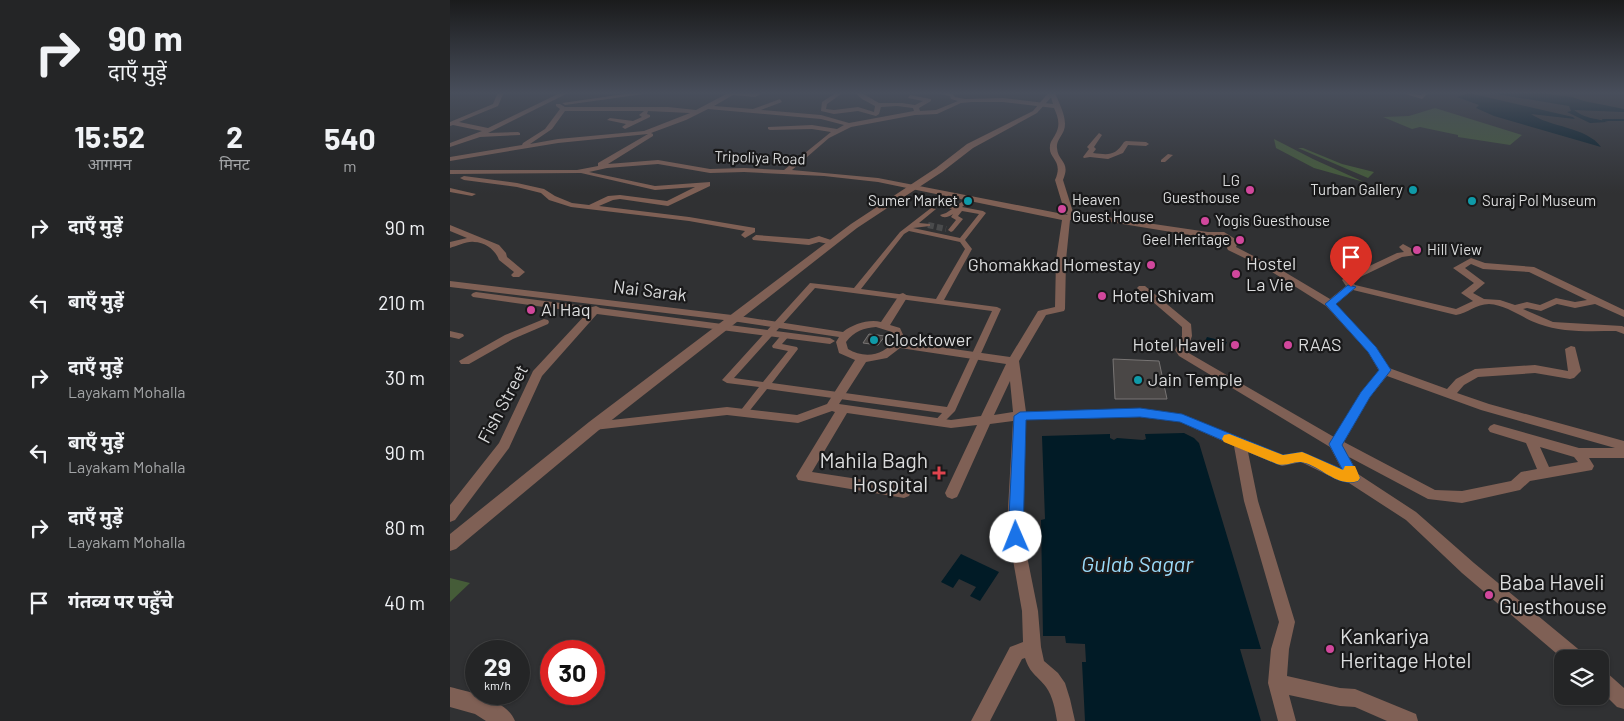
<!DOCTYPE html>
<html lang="hi">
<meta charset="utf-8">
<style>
body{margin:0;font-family:Barlow,"Noto Sans Devanagari",sans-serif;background:#303132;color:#f1f3f6;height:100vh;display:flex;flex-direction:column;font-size:19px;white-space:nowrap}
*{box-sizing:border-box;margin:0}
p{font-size:16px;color:#a3a5a7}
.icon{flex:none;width:28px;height:28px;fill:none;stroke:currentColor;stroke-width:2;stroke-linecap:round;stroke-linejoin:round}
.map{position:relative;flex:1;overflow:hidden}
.side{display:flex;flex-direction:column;background:#242526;width:450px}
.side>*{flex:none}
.hud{background:#242526;color:#f1f3f6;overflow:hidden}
.controls{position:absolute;left:1104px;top:650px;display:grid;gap:10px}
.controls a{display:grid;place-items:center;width:55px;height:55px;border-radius:10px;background:#242526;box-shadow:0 1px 4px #0004,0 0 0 1px #414243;font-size:25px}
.speed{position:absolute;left:15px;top:640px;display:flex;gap:10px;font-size:25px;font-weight:700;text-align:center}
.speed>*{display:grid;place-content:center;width:65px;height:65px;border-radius:50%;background:#242526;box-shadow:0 1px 4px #0004,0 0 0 1px #414243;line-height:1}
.speed small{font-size:12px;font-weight:400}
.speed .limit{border:8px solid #d22;background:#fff;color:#111}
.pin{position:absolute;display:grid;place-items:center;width:42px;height:42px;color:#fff;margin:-51px -21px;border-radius:50% 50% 50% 0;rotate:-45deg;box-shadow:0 0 5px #0007}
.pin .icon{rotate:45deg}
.me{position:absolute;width:55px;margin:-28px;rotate:359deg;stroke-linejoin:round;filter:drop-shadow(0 0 4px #0008)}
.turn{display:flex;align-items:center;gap:18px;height:105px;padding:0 25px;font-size:22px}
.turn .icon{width:65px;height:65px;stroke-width:2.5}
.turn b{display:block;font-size:35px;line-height:42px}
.eta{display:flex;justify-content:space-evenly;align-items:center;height:85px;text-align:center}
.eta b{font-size:30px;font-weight:700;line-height:35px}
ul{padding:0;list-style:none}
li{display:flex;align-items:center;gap:15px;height:75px;padding:0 25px}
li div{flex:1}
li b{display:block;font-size:19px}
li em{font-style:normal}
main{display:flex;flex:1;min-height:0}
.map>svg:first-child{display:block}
.green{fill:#455c38}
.water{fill:#011b26}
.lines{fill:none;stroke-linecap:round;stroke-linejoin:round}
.stream{stroke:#011b26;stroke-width:2}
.building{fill:#4a4746;stroke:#787574}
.pedestrian-tunnel{stroke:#4a4b4c;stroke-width:6;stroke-dasharray:6 3;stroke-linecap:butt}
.pedestrian{fill:#7f6055;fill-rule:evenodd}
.minor{fill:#7f6055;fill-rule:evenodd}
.tertiary{fill:#7f6055;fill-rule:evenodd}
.route{fill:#1a73e8;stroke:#114b97}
.slow{fill:#f59e0b}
.hotel-dot{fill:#d1479c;stroke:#19191a;stroke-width:2}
.culture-dot{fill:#0f9aa8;stroke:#19191a;stroke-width:2}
.health-dot{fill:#e0444e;stroke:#19191a;stroke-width:2}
.labels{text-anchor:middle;stroke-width:4.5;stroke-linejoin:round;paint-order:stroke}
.far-street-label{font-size:15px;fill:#dbdcdd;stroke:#19191a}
.far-poi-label{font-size:15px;fill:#dbdcdd;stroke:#19191a;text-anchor:end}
.poi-label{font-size:18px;fill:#dbdcdd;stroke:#19191a;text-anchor:start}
.street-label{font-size:18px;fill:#dbdcdd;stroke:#19191a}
.near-poi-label{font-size:21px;fill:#dbdcdd;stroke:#19191a;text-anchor:start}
.near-water-label{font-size:22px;font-style:italic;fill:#9bdbfa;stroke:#19191a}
</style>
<main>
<section class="side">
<div class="hud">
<div class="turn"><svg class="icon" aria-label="right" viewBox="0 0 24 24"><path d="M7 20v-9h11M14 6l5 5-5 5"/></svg><div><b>90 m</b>दाएँ मुड़ें</div></div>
</div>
<div class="eta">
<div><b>15:52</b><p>आगमन</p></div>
<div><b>2</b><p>मिनट</p></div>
<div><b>540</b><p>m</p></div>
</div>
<ul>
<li><svg class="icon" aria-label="right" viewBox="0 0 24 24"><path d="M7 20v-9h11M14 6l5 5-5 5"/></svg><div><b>दाएँ मुड़ें</b></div><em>90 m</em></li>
<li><svg class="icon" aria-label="left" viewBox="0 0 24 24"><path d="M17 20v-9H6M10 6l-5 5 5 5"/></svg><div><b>बाएँ मुड़ें</b></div><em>210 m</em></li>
<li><svg class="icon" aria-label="right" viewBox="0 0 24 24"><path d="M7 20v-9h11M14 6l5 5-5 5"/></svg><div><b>दाएँ मुड़ें</b><p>Layakam Mohalla</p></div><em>30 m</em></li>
<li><svg class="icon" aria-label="left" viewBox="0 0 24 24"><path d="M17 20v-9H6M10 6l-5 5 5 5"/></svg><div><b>बाएँ मुड़ें</b><p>Layakam Mohalla</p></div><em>90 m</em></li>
<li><svg class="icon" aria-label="right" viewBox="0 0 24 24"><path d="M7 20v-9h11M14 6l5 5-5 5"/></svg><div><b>दाएँ मुड़ें</b><p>Layakam Mohalla</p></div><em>80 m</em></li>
<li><svg class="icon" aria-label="arrive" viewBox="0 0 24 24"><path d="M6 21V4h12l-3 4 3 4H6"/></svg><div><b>गंतव्य पर पहुँचे</b></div><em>40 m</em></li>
</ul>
</section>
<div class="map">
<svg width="1174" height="721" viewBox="0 0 1174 721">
<rect width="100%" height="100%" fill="#303133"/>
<path class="green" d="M985 108 1072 135 1060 145 1008 137V135L970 127 962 129 933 117 959 116Z
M824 139 863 159 914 182 864 168 826 148Z
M848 148H853L892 164 924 172 918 178Z
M0 578 20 583 0 602Z"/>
<path class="water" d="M1034 92H1083L1122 97 1134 101 1174 109V112L1124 110C1138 120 1143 117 1158 122L1140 123 1117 112 1121 111 1119 106Z
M1019 93 1123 117 1125 119 1081 114C1099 127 1137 127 1151 147L1044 116 1026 108 1029 105 1007 97Z
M757 337 777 342 772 352 752 347Z
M734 433 744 438 749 443 811 649H790L811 721H635L632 662H636L635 644 616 643 615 636H593L591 520 595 519 592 436 660 434V438L664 440 667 438 693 440 696 439 695 434Z
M511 554 549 572 530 601 520 596 526 587 509 579 503 588 491 582Z"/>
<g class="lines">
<path class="stream" d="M1153 120H1174"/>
</g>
<path class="building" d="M419 334 435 336 428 345 413 343Z
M663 359 709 361 717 399H665Z"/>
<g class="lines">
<path class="pedestrian-tunnel" d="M491 204 501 196
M478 225 496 229"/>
<path class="pedestrian" d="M520 196 522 197V199L512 207 533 211 536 213 515 240 522 249 494 300 547 307 551 309 505 411 491 425H485L483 423 492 413 317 389 297 414H291L289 412 291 410 309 387 277 383 272 380 360 283 404 288 450 232 481 208 486 209 469 223 480 224V226L463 228 510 238 529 214 512 211 508 216 513 219 503 231 501 232 498 230 506 220 501 217 503 214C499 217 493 219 490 215L496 213 502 209 487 205 490 203 506 206ZM459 231 510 242 515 249 486 299 411 289 454 234ZM365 288 542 311 497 407 322 383 348 349 347 347 332 344 340 335 336 333H333L322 346 323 348 338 351 313 382 284 378Z"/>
<path class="minor" d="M48 92H54L48 106 9 122 38 128 112 92H120L38 133 68 132 70 133V135L30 137 0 147V143L32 131 3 125 0 126V122L43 104Z
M189 92H208L115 105 112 103Z
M280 92H315L305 97 283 95 264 106 303 109 330 99 332 102 311 110 371 115 399 123 464 111 463 108 447 106 431 107 429 114 426 116 408 111 384 114 371 111 372 102 387 92H394L377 104 376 109 384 110 408 107 424 112 425 106 412 99 404 92H410L429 103H452L465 105 473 101 458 98 460 95 481 99V101L469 108 470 111 486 110 508 101 501 99 500 96 480 92 502 93 505 97 515 99 553 98 603 104 600 94 605 93C609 103 618 119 614 130 612 136 606 141 607 148 608 162 621 161 613 180L623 212 629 214H636L758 232H774L787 240 788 242 786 247 823 266 821 268H815L778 250 777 248 779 243 769 237 758 238 636 218 620 220 616 260 615 309 614 311 596 315 569 361 576 412 690 409 732 414 833 456 852 452 892 470 880 447 729 356 725 350 732 336V327L689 290 687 288 689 286H695L741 324 742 336 737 350V352L884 437 911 392 929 371 918 352 876 306 822 272V268H828L880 299 896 286 892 280 894 278 947 253 954 252 949 247 953 244 966 251V255L952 257 902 281 905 285 1006 309 1023 301 1011 293 1024 283 1003 268 1021 258 1035 263 1084 267 1174 310V317L1145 304 1125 308 1107 304 1091 311 1077 308 1073 309 1103 322 1172 326 1174 327V334L1166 331C1141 331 1113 333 1089 324 1072 318 1057 305 1039 304 1026 304 1018 313 1006 315L903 290 886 304 926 348 939 368 997 389 1006 379 1025 369 1085 365 1118 371 1115 349 1121 346 1125 347 1131 371 1124 378 1120 379 1085 373 1028 377 1014 385 1007 393 1039 404 1174 441V458H1139L1144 466 1142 470 1080 481 1070 490 1012 503 978 499 899 457 908 474 966 512 1024 563 1133 653 1136 659H1113L1012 573 956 520 899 483 888 480 851 462 832 466 798 452 808 501 845 622 839 649 837 676 890 688 905 689 966 714 968 721H937L905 707 890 706 839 695 846 721H828L818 683 821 649 829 622 794 501 784 446 730 422 690 417 576 420 571 526 588 611 591 647 594 661 608 673 615 683 620 699 625 721H607C605 709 603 697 596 687 587 675 580 674 575 658L572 659 540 721H521L560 647 573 642 572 611 557 526 563 421 540 424 509 493 507 497 502 499 497 497 495 493 527 425 501 428 397 413 362 472 454 486 459 488 461 492 459 496 454 498 353 481 348 480 346 476 385 412 382 411 348 423 277 415 144 430 140 429 138 426 140 423 144 422 277 407 347 415 377 404 405 360 389 353 386 342 389 337 282 321 0 287V281L282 315 393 332C403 324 419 319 431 322L450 294 453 293 458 296 440 325 450 328 455 339 454 342 560 357 588 311 605 307 606 260 612 220 428 182 374 176 294 172 260 173 208 164 157 168 139 172 205 186 260 182V186L218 206 170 199 163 200 149 206 239 217 305 228V232L295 238 291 235 295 231 239 221 121 207 99 200 91 193 67 187 14 180 10 178 14 176 67 183 94 189 105 196 122 203 139 205 158 196 170 195 217 201 245 187 205 190 131 173 0 174V170H127L148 166V163L198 134 108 143 0 161V157L72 145 73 143 95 129 110 109 106 106V104H110L115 107H218L246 110ZM522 102H553L604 108C608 117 611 125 605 135 603 139 600 142 600 146 598 159 614 160 605 180L615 213 618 215 428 178 342 170 379 138 401 127 465 115 487 114 511 103ZM258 109 371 119 394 125 387 129 362 125 318 127V129L320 130 362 129 381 132 334 170 294 168 260 169 208 160 158 164 203 136V134L201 133 236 120ZM115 111H194L189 115 192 117 183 121 160 118 157 120 176 124 172 127 175 129 200 117V115L197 114 198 111 240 113 194 131 108 139 80 144 102 129ZM1021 264 1033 269 1079 272 1137 300 1125 302 1106 298 1090 305 1077 302 1065 305 1050 300 1034 299 1023 293 1035 283 1015 268ZM426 327 442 332 445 339C435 356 414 359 398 349L396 342C404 331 414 328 426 327ZM450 348 556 364 531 416 501 420 389 404 416 362 437 358ZM937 376 1031 410 1165 448H1129L1044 424 1040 426 1038 429 1040 432 1076 443 1087 469 1071 472 1061 481 1012 491 985 490 894 442 920 397ZM560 381 563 412 544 415ZM1090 447 1124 457 1128 462 1099 467Z
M949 92 971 95 973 92H979L972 99Z
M649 133 652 135 644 147 646 149 643 153C659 155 665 156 674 142L676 141 696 142 699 144 696 146 678 145 673 153 658 159 640 157 634 158 633 157 639 149 637 147Z
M718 154 723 155 715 162H711V160Z
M0 188 26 194 22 196 0 192Z
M0 225 49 245 56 253 57 257 75 272 69 277H63L61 275 64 272 49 260C46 251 36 242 24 242 17 241 7 246 0 248V242L17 238 0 231Z
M306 235 359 239 369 236 387 242 383 245 369 242 359 245 303 240 302 238Z
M26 292 142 307 146 306 150 308 380 338 385 341 380 344 147 314 92 376 59 448 5 520 0 522V505L49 443 83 371 137 313 23 297 21 295 23 293Z
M94 319 98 320 99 322 98 324 63 339 19 364H11L9 361 55 335Z
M0 331 13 334 14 336 9 339 0 337Z
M1150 669 1156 672 1174 688V709L1167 707 1150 690Z"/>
<path class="tertiary" d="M599 92H606L587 113 523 148 492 172 407 228 149 430 6 549 0 551V534L139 422 401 224 486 168 517 144 583 111Z
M0 687C20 692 57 700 65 721H36L25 714 0 707Z"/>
</g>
<linearGradient id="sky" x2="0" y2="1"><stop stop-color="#1a1b1c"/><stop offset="0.48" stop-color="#484e5b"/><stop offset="1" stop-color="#484e5b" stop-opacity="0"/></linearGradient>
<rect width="1174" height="193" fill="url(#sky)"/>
<path class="route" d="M898 285 906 287 886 304 926 347 941 370 920 397 892 445 910 478 908 481C887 488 870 465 851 462 843 461 836 467 827 464L730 422 690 417 576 420 573 537 571 541 566 543 560 541 558 537 564 416 570 412 690 408 732 414 833 455 852 452 892 469 879 444 911 392 929 370 918 352 875 304Z"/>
<path class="slow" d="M779 434 833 455 852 452 857 454 893 470 895 466H905L910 478 908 481C887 488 870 465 851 462 843 461 836 467 827 464L774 442 772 439 774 435Z"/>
<g class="hotel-dot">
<circle cx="800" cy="190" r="5"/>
<circle cx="612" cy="209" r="5"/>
<circle cx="755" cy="221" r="5"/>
<circle cx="790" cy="240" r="5"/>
<circle cx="967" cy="250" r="5"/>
<circle cx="701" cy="265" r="5"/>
<circle cx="786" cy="274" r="5"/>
<circle cx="652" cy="296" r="5"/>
<circle cx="81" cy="310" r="5"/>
<circle cx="785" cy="345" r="5"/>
<circle cx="838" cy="345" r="5"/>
<circle cx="1039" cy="595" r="5"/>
<circle cx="880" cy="649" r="5"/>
</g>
<g class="culture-dot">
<circle cx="963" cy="190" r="5"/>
<circle cx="518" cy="201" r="5"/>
<circle cx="1022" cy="201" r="5"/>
<circle cx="424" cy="340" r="5"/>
<circle cx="688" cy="380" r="5"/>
</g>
<path class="health-dot" d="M486.5 465.5h5v5h5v5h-5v5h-5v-5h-5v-5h5z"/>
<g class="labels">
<g class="far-street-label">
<text transform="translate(310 158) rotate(2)" y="5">Tripoliya Road</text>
</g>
<g class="far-poi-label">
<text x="790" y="186">LG<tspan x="790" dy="17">Guesthouse</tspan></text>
<text x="953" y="195">Turban Gallery</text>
<text x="622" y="205" text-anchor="start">Heaven<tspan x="622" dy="17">Guest House</tspan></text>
<text x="508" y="206">Sumer Market</text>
<text x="1032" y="206" text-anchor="start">Suraj Pol Museum</text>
<text x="765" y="226" text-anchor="start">Yogis Guesthouse</text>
<text x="780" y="245">Geel Heritage</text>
<text x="977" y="255" text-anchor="start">Hill View</text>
</g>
<g class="poi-label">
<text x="796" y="270">Hostel<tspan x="796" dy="21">La Vie</tspan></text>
<text x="691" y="271" text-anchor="end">Ghomakkad Homestay</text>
<text x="662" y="302">Hotel Shivam</text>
<text x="91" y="316">Al Haq</text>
<text x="434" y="346">Clocktower</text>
<text x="775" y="351" text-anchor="end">Hotel Haveli</text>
<text x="848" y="351">RAAS</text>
<text x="698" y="386">Jain Temple</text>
</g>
<g class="street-label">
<text transform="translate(200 291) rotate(7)" y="6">Nai Sarak</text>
<text transform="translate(53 404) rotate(-62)" y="6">Fish Street</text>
</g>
<g class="near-poi-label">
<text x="478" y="468" text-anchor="end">Mahila Bagh<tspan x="478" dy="24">Hospital</tspan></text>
<text x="1049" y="590">Baba Haveli<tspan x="1049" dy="24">Guesthouse</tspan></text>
<text x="890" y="644">Kankariya<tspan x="890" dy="24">Heritage Hotel</tspan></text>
</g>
<g class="near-water-label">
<text x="687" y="572">Gulab Sagar</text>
</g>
</g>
</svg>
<div class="controls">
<a><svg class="icon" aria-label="layers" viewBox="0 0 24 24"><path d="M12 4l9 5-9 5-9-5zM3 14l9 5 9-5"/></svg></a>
</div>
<div class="speed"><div>29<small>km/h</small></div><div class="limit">30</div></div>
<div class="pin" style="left:901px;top:287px;background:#d93025"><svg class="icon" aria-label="arrive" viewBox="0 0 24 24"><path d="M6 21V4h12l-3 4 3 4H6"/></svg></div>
<svg class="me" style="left:566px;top:537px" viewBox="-20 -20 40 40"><circle r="19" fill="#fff"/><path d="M0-13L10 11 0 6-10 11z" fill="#1a73e8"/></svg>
</div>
</main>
